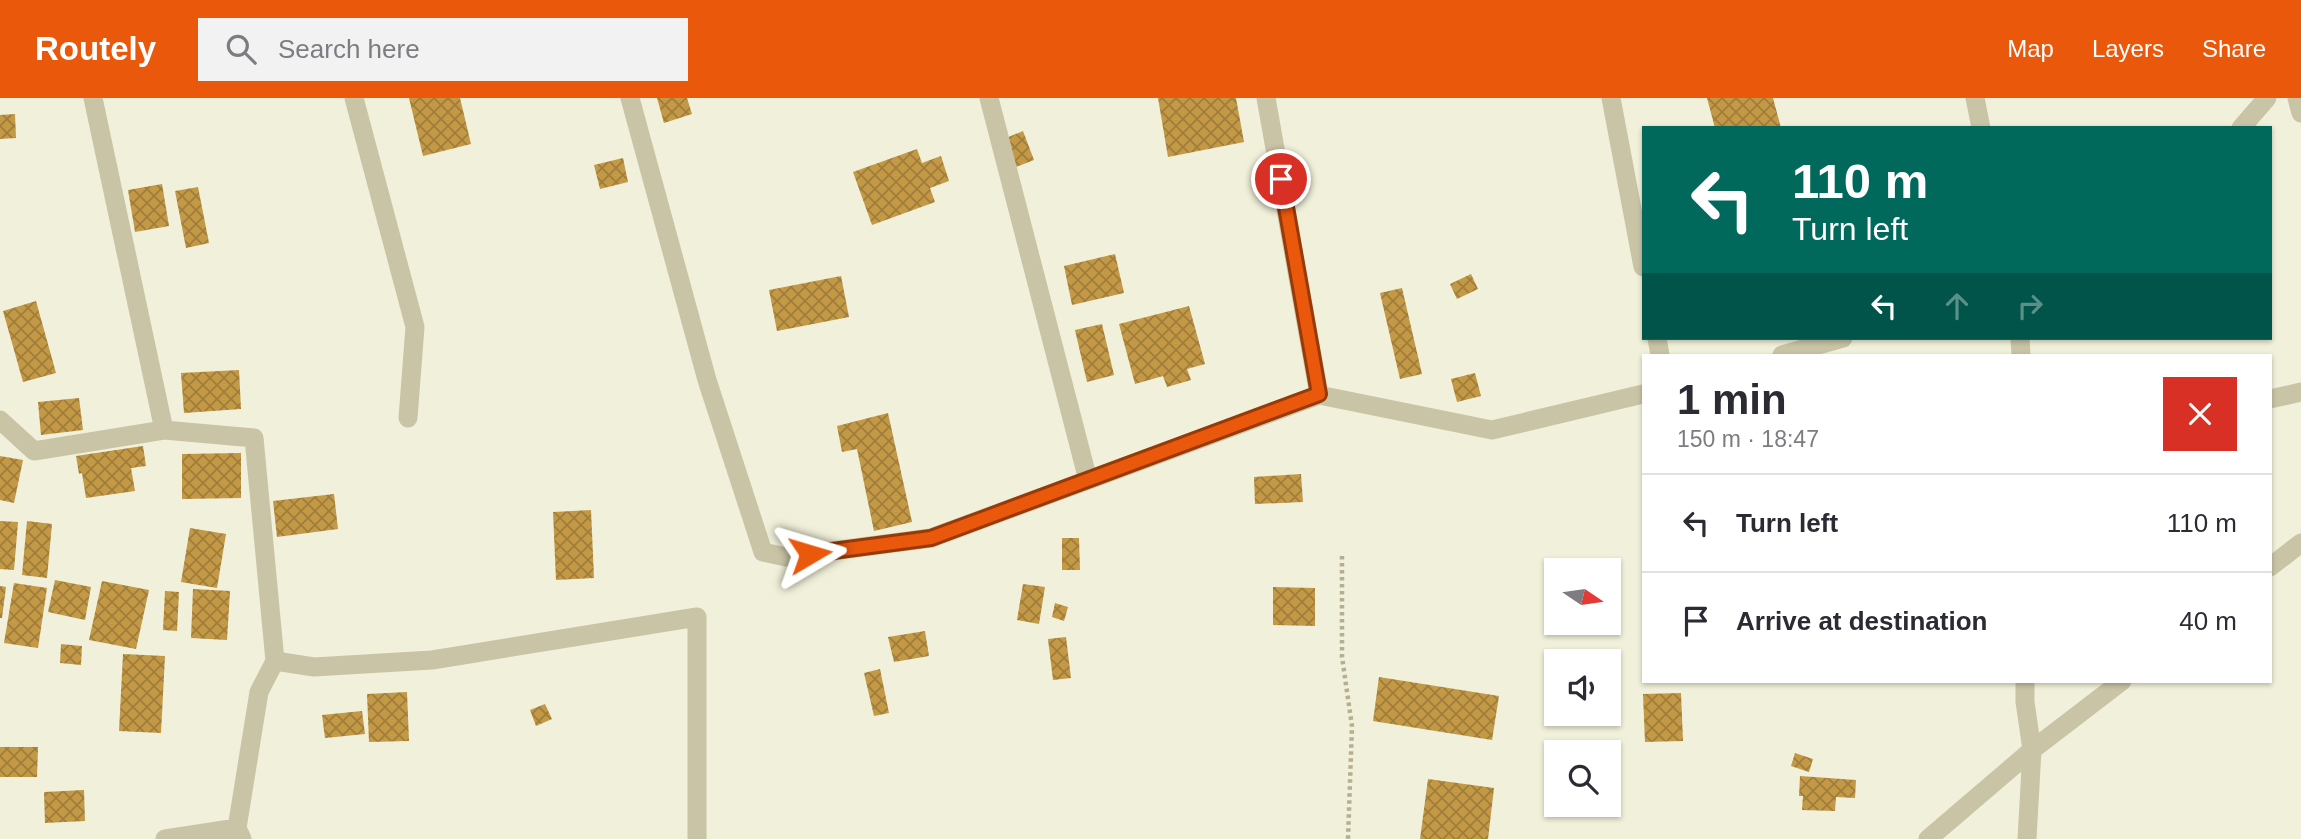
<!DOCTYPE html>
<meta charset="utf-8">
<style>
body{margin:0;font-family:Arial,sans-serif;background:#f2f2f3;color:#2b2b33;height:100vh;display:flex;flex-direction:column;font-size:26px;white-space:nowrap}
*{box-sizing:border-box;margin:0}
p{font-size:23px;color:#7c7c81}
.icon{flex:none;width:38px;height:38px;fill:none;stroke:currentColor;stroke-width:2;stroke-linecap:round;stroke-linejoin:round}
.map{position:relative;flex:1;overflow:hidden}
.side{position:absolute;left:1642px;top:256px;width:630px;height:329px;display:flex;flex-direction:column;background:#fff;border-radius:0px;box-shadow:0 2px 5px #0004}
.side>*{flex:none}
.banner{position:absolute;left:1642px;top:28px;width:630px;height:214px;border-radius:0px;box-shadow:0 2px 5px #0004;background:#00695c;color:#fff;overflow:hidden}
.needle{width:46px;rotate:103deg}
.buttons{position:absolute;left:1544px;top:460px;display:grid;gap:14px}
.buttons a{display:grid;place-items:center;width:77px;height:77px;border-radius:0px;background:#fff;box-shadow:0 2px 5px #0004;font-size:35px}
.pin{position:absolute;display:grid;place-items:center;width:60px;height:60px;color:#fff;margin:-30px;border:4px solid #fff;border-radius:50%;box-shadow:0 2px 7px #0007}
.me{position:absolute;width:77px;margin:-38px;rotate:83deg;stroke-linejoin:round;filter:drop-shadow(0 0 5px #0008)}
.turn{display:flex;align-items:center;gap:24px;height:147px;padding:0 35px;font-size:32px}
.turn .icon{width:91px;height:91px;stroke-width:2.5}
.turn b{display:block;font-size:49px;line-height:60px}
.lanes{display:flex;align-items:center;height:66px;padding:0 35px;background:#0003;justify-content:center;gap:35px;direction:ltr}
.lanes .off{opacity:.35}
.round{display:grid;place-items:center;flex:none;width:74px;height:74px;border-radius:0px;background:#f2f2f3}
.head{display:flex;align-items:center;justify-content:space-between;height:119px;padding:0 35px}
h1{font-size:42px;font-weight:700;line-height:52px}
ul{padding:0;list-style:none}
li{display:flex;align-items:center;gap:21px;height:98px;padding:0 35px;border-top:2px solid #e1e1e2}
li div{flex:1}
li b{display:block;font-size:26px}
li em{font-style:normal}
header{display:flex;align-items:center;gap:42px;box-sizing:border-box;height:98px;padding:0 35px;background:#ea580c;color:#fff}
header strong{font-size:33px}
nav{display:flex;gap:38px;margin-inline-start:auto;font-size:24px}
.search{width:490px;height:63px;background:#f2f2f3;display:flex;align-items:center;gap:18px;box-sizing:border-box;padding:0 24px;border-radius:0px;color:#7c7c81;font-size:26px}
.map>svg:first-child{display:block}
.building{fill:url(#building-cross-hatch)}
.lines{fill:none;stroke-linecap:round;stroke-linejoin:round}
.path{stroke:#b4af91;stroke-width:4.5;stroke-dasharray:3.5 3.5;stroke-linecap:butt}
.minor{stroke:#c9c4a6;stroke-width:19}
.route-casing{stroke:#983908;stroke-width:18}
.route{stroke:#ea580c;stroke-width:12}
</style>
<header>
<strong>Routely</strong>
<div class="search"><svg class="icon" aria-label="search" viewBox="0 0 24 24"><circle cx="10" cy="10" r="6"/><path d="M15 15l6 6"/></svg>Search here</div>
<nav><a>Map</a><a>Layers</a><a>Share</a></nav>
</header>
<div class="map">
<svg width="2301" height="741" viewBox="0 0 2301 741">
<defs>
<pattern id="building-cross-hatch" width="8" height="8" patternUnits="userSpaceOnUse" patternTransform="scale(1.75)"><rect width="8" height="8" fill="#c39946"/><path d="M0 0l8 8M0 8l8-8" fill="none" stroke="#9f7d3a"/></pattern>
</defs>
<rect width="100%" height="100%" fill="#f1f0da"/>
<path class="building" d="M409 0H460L471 46 423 58Z
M657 0H687L692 16 664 25Z
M1158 0H1236L1244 44 1168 59Z
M1707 0H1773L1781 30H1715Z
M15 16 16 40 0 41V17Z
M1023 33 1034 62 1016 69 1006 40Z
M917 51 922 65 941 58 949 83 930 90 935 104 872 127 853 74Z
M623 60 628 84 600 91 594 67Z
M162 86 169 128 135 134 128 92Z
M198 89 209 145 186 150 175 93Z
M1115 156 1124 195 1072 207 1064 168Z
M1471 176 1478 191 1457 201 1450 186Z
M841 178 849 219 777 233 769 192Z
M1402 190 1422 276 1400 281 1380 195Z
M36 203 56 275 23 284 3 213Z
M1189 208 1205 266 1187 271 1191 282 1167 289 1163 278 1135 286 1119 226Z
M1102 226 1114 277 1087 284 1075 232Z
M239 272 241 311 184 315 181 275Z
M1475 275 1481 298 1457 304 1451 281Z
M79 300 83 332 41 337 38 304Z
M888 315 912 424 874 433 857 351 842 354 837 328Z
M143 348 146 368 131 370 135 393 86 400 82 375 79 376 76 358Z
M241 355V400L182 401V356Z
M0 358 23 362 14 405 0 402Z
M1301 376 1303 404 1255 406 1254 379Z
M334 396 338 431 277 439 273 403Z
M591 412 594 480 556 482 553 414Z
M0 423 18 424 14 472 0 471Z
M27 423 52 426 47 480 22 477Z
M190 430 226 436 217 490 181 484Z
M1062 440H1079L1080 472H1062Z
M55 482 91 489 85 522 48 514Z
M102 483 149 492 136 551 89 542Z
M14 485 47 490 38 550 4 545Z
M1023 486 1045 489 1039 526 1017 522Z
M0 488 6 489 2 520H0Z
M1273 489 1315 490V528L1273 527Z
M193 491 230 493 227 542 191 540Z
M165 493 179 494 177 533 163 532Z
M1055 505 1068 509 1064 523 1052 519Z
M925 533 929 558 894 564 888 539Z
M1066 539 1071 580 1053 582 1048 541Z
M61 546 82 548 81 567 60 565Z
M123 556 165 558 161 635 119 633Z
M880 571 889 615 874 618 864 575Z
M1379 579 1499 598 1492 642 1373 623Z
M407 594 409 643 369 644 367 596Z
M1681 595 1683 643 1645 644 1643 596Z
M545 606 552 621 536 628 530 612Z
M362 613 365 636 325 640 322 617Z
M0 649H38L37 679H0Z
M1795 655 1813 661 1809 674 1791 668Z
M1800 678 1856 682 1855 700 1836 699 1835 713 1802 712 1803 698H1799Z
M1428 681 1494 690 1488 741H1420Z
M84 692 85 723 45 725 44 694Z"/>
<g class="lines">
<path class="path" d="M1342 458V559L1352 628 1348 741"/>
<path class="minor" d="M93 0 164 332
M354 0 415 229 408 320
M630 0 707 282 763 454 786 459 931 440 1319 297
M989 0 1088 382
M1266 0 1319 297 1492 332 1643 296
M1611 0 1643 169
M1975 0 1981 30
M2297 0 2301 15
M2241 30 2267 0
M1657 240 1660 257
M2020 240 2021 257
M1782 257 1843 240
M2270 301 2301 294
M0 322 34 353 164 332 254 340 275 563 259 594 237 730 242 741
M2270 469 2301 445
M275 563 314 569 432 562 697 519V741
M2025 583V604L2032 652 2027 741
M165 741 237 730
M1928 741 2032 652 2122 583"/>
</g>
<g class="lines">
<defs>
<path id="route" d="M810 456 931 440 1319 296 1281 81"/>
</defs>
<use href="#route" class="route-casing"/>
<use href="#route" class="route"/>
</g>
</svg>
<div class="buttons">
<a><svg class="needle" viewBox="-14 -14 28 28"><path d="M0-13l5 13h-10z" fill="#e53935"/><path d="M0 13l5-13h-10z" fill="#7c7c81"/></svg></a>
<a><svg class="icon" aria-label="sound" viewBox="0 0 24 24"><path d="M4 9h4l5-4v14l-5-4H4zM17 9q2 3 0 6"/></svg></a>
<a><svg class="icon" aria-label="search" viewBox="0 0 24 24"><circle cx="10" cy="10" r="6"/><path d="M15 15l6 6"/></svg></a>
</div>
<div class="pin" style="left:1281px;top:81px;background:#d93025"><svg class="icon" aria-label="arrive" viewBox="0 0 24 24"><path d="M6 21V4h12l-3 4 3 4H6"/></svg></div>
<svg class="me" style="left:810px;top:456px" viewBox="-20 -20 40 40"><path d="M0-17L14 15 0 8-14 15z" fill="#ea580c" stroke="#fff" stroke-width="4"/></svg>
<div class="banner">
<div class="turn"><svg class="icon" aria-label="left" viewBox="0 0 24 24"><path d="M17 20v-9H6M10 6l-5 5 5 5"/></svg><div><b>110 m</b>Turn left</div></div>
<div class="lanes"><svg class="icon" aria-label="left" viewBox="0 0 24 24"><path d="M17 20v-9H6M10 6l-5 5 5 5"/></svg><svg class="icon off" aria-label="ahead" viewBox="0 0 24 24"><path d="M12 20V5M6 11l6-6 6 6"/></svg><svg class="icon off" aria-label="right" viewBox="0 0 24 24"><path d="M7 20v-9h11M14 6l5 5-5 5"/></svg></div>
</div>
<section class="side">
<div class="head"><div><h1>1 min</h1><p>150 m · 18:47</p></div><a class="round" style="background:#d93025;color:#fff"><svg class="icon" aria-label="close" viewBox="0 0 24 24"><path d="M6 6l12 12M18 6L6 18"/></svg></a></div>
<ul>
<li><svg class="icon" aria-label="left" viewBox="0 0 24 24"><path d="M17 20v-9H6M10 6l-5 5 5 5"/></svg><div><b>Turn left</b></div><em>110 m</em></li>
<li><svg class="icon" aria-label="arrive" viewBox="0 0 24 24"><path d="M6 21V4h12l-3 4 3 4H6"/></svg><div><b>Arrive at destination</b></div><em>40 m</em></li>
</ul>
</section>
</div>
